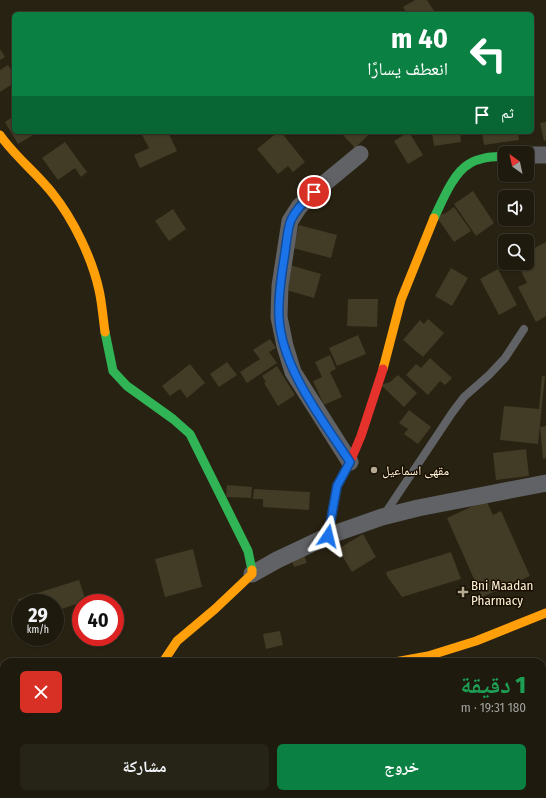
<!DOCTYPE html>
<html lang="ar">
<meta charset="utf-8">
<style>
body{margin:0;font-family:"Fira Sans Condensed","Noto Naskh Arabic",sans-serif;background:#262317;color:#f1f3f6;direction:rtl;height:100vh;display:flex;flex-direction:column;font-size:15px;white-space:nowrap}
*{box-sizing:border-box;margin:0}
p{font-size:13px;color:#a1a19e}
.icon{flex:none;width:22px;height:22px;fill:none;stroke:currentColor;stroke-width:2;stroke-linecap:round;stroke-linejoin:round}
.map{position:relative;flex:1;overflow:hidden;direction:ltr}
.details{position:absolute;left:0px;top:658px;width:546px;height:140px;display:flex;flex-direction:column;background:#1e1a0e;border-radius:12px 12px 0 0;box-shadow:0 1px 3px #0004,0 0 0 1px #3c382e;direction:rtl}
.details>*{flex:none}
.guide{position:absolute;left:12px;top:12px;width:522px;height:122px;border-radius:6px;box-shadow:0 1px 3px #0004,0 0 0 1px #3c382e;direction:rtl;background:#0b8043;color:#fff;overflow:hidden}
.needle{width:26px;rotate:327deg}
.controls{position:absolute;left:498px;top:146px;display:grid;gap:8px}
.controls a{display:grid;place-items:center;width:36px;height:36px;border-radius:6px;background:#1e1a0e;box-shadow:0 1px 3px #0004,0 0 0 1px #3c382e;font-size:20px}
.speed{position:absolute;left:12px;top:594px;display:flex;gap:8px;font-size:20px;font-weight:700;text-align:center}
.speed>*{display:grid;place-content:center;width:52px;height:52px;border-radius:50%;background:#1e1a0e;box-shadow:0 1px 3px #0004,0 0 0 1px #3c382e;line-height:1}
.speed small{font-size:10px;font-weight:400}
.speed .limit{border:6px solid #d22;background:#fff;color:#111}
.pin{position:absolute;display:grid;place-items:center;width:34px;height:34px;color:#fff;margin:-17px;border:2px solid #fff;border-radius:50%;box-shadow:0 1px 4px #0007}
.me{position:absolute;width:44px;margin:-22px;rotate:10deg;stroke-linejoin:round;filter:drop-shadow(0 0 3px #0008)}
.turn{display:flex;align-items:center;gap:14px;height:84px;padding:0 20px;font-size:18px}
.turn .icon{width:52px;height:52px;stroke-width:2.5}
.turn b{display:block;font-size:28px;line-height:34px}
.then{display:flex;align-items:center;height:38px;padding:0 20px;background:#0003;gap:8px;font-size:15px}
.round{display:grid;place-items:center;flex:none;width:42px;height:42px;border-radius:6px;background:#262317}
.overview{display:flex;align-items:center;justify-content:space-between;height:68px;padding:0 20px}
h1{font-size:24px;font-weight:800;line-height:30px;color:#1e9e55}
.cta{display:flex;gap:8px;margin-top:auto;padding:8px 20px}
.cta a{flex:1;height:46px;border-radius:6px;background:#0b8043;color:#fff;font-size:16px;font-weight:800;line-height:46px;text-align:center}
.cta a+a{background:#262317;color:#f1f3f6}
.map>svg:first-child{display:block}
.building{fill:#423b25}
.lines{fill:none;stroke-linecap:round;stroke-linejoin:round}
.lane{stroke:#606266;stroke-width:8}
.street{stroke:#606266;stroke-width:17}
.fast{stroke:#30b455;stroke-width:9}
.slow{stroke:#ff9f0a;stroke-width:9}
.jam{stroke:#e5322d;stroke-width:9}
.route-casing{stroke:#114b97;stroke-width:10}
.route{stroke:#1a73e8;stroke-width:7}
.poi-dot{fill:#b4a991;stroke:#180f00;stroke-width:1.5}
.labels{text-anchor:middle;stroke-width:3;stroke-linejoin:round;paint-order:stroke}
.poi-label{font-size:13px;fill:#fff2d6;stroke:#180f00;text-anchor:start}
</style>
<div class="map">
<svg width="546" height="798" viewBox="0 0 546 798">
<rect width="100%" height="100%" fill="#282212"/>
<path class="building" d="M415 0H427L436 14H407L403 7Z
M0 49 5 57 0 60Z
M8 65 14 74V83L0 92V70Z
M14 116V132H38L18 144 5 122Z
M546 122V140L544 141 540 123Z
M143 132H168L177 151 140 168 134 155 149 148 141 133Z
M278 132H281L305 162 293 172 288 166 278 174 257 149Z
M347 132H371L355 148 343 135Z
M409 132 423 155 408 164 394 141Z
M432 132H460L461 142 434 146Z
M482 132H518L519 140 484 145Z
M65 142 87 172 81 177 75 168 58 180 42 158Z
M473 191 494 223 476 236 454 204Z
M454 207 471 231 454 242 436 216 446 213Z
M173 209 186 229 169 241 155 221Z
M299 225 337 235 331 258 293 248Z
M546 242V316L536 322 518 287 527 283 517 263H527V252Z
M290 265 321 274 314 298 283 289Z
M451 268 468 278 452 306 435 296Z
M498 269 517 305 499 315 480 279Z
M348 299H378L377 327 347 326Z
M428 319 444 333 423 357 403 340 420 320 424 324Z
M358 335 366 354 337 366 329 348Z
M270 339 276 348 269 352 277 363 247 383 240 372 260 359 253 350Z
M330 355 336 369 330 372 342 397 324 405 313 381 322 377 315 362Z
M430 358 452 378 445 385 440 381 428 395 406 375 416 364 421 368Z
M227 362 237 375 219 387 210 374Z
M190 364 205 383 187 398 180 389 170 396 162 386Z
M277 366 295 395 278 406 264 383 266 382 262 376Z
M398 375 417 393 404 407 381 385 390 382Z
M542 376H545L538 444 500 440 504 406 539 409Z
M409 410 431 427 418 444 404 434 408 429 399 423Z
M546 426V458L543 459 540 427Z
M526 449 529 476 496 480 493 453Z
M227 485 252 487 251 498 226 497Z
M254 489 310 492 309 510 263 507V499H253Z
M486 500 493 515 501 511 530 576 482 597 447 518Z
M363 534 376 557 352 572 338 549Z
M193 549 202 587 165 597 155 559Z
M303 552 307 563 294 567 290 556Z
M451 552 461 579 402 597 387 576 386 572Z
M79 580 86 601 55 611V603H21V608L18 599Z
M280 631 283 645 266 649 263 634Z
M4 723V760L0 759V724Z
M4 782V794H22L26 798H0V785Z"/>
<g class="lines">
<path class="lane" d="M384 515 452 413 464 397 489 375 505 358 524 329"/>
<path class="street" d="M527 155H546
M350 462 293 372 285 346 279 317 280 286 290 221 299 207 314 192 360 154
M252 574 277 560 328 536 382 517 418 508 546 483
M0 768 4 769
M47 794 52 798
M248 794 249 798
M495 794 497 798
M164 798 168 794"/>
<path class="fast" d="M434 218C442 202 453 173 469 164 480 157 493 157 505 156
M105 332 113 371 127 386 173 419 190 434 248 551 252 570
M0 677H4"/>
<path class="slow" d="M0 135C15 157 37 173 53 194 73 219 92 258 99 290 102 303 103 318 105 332
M383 369 401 300 434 218
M163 662 177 641 215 609 252 574V570
M395 662 428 656 476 641 546 613"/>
<path class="jam" d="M328 536 337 486 350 462 361 436 383 369"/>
</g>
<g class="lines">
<defs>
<path id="route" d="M314 192C305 201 296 209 291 220 287 229 286 249 284 259 281 278 278 297 279 317 281 367 323 421 350 462L337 486 328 536"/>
</defs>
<use href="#route" class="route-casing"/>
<use href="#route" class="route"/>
</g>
<g class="poi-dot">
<circle cx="374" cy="470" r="4"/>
<path d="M461 586h4v4h4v4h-4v4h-4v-4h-4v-4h4z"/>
</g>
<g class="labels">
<g class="poi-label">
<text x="382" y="475">مقهى اسماعيل</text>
<text x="471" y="590">Bni Maadan<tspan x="471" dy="15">Pharmacy</tspan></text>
</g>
</g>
</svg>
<div class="controls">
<a><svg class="needle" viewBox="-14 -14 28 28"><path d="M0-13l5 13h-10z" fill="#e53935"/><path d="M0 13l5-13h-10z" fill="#a1a19e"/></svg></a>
<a><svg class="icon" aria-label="sound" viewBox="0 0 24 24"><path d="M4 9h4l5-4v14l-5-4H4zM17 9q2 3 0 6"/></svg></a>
<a><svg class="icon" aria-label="search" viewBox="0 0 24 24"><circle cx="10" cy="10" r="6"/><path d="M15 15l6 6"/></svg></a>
</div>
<div class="speed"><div>29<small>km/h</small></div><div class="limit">40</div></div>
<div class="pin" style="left:314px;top:192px;background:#d93025"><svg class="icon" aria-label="arrive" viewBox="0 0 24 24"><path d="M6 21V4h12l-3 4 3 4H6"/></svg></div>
<svg class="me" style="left:328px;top:536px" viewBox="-20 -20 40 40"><path d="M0-17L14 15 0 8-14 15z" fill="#1a73e8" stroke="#fff" stroke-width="4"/></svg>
<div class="guide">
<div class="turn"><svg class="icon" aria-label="left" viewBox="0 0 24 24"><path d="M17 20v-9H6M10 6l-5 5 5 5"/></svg><div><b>40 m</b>انعطف يسارًا</div></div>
<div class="then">ثم<svg class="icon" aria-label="arrive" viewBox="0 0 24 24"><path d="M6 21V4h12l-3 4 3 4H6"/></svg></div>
</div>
<section class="details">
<div class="overview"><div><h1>1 دقيقة</h1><p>180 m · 19:31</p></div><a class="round" style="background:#d93025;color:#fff"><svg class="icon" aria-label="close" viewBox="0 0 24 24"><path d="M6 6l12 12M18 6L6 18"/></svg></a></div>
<div class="cta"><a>خروج</a><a>مشاركة</a></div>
</section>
</div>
